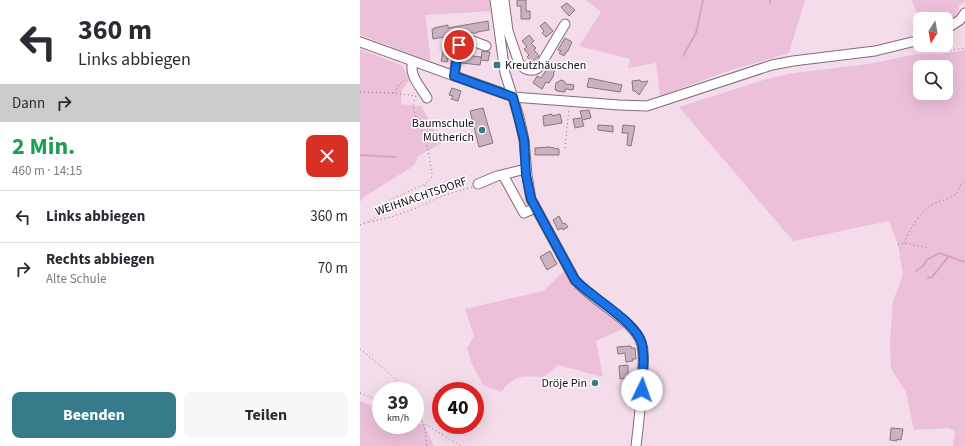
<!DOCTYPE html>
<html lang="de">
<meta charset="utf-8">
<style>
body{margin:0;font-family:"Source Sans 3",sans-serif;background:#f7f7f7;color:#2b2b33;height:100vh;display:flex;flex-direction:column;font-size:15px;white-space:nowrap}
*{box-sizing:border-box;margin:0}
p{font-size:13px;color:#7c7c81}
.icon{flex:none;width:22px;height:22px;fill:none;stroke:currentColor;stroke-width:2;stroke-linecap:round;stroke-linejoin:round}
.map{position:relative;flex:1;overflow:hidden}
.sheet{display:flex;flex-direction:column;background:#fff;width:360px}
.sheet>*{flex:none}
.guide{background:#fff;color:#2b2b33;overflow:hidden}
.needle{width:26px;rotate:191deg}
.tools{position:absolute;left:553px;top:12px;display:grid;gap:8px}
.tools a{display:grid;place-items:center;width:40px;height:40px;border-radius:8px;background:#fff;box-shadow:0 4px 16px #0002;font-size:20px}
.speed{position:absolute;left:12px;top:382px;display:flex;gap:8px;font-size:20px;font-weight:700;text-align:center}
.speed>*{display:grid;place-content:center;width:52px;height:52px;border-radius:50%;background:#fff;box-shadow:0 4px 16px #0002;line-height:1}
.speed small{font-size:10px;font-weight:400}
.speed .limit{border:6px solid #d22;background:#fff;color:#111}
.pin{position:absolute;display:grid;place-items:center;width:34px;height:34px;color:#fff;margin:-17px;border:2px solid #fff;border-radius:50%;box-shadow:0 1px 4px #0007}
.me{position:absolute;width:44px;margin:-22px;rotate:3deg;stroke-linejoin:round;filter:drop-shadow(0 0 3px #0008)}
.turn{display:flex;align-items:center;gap:14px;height:84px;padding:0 12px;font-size:18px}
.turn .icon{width:52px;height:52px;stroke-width:2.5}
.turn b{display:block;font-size:28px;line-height:34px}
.then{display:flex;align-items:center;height:38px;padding:0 12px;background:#0003;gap:8px;font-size:15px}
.round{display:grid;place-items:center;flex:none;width:42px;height:42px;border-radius:8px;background:#f7f7f7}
.headline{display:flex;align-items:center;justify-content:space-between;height:68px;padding:0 12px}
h1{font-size:24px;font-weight:700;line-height:30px;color:#1e9e55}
.action{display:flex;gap:8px;margin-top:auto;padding:8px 12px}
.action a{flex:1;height:46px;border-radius:8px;background:#377b8a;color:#fff;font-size:16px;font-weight:700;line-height:46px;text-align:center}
.action a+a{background:#f7f7f7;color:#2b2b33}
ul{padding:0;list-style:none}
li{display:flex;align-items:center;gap:12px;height:52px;padding:0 12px;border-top:1px solid #e1e1e2}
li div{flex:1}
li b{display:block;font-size:15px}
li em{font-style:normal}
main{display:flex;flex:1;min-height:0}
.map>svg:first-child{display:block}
.green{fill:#edc0da;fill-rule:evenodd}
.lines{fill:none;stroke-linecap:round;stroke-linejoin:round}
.stream{stroke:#dba0c3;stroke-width:2}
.building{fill:#cab2c0;stroke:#8a7481}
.minor-casing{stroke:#836d7a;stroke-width:11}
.path{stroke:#897882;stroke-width:1;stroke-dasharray:1 3;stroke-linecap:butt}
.minor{stroke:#fff;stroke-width:9}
.route-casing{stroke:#114b97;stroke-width:10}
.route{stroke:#1a73e8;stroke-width:7}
.poi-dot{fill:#377b8a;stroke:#fff;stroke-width:1.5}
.labels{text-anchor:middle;stroke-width:3;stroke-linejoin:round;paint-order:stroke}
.poi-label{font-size:12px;fill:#150d12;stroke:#fff;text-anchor:end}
.street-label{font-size:12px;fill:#150d12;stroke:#fff}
</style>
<main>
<section class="sheet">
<div class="guide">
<div class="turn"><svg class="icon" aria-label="left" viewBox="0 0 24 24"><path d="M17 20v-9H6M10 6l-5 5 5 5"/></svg><div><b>360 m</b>Links abbiegen</div></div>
<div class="then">Dann<svg class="icon" aria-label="right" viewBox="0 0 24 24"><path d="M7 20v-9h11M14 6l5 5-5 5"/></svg></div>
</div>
<div class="headline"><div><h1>2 Min.</h1><p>460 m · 14:15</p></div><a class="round" style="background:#d93025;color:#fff"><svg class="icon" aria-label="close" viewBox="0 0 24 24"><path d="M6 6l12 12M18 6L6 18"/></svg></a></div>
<ul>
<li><svg class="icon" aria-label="left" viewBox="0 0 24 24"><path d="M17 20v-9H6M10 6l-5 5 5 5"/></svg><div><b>Links abbiegen</b></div><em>360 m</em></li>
<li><svg class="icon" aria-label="right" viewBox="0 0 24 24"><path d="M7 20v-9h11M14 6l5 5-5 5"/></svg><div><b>Rechts abbiegen</b><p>Alte Schule</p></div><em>70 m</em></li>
</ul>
<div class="action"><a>Beenden</a><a>Teilen</a></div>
</section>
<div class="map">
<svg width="605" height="446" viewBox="0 0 605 446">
<rect width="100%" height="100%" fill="#f5dcea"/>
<path class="green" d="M0 0H133V11L65 15 71 61 0 35Z
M226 0H445L429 53 368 71 300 96 296 63 268 68 270 59 219 46 241 12Z
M552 0H605V1L600 5 595 18 586 21V19H560V22Z
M0 49 41 65 51 78 42 90 41 104 61 106 82 143 58 156 56 163 52 167 4 197 0 202Z
M605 50V446H593L595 431 588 428 554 430 546 392 531 369 530 341 533 301 543 275 538 245 529 221 433 241 319 107 406 79 434 73 508 64 557 54H582ZM560 67H586V93H560Z
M205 270 267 327 236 341 243 377 198 365 184 377C162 376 156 374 141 392L123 385 112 364 107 348 114 336 105 309 183 291Z
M0 401 21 409V425H55V422L65 426 74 446H0Z"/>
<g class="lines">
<path class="stream" d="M410 3V0
M323 56 336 33 343 0
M0 155 35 157
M556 271 563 266 567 260 579 253 605 262
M568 278 572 277 589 256"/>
</g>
<path class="building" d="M157 0H166V11H170V19H161V6H157Z
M207 3 215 10 209 16 201 7Z
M128 21 129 30 117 32V33H105L73 39 72 29H75L74 28 88 25V28Z
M185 22 193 31 186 37 182 33 184 31 180 26Z
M169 35 174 41 171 43 176 48 174 50 179 56 172 62 167 57 169 55 164 49 167 47 162 41Z
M205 38 212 42 208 51H207L204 56 199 53 201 51 198 50Z
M84 47 92 48 91 59 88 58 87 62 81 61Z
M122 51 130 52 128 61 121 60 120 65 102 63 104 55 121 57V59Z
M188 67 195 71 193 74 194 75 189 83 186 82 182 89 173 83 177 76 181 78Z
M229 78 262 85 260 92 227 87Z
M201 80 204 81 206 84 214 85 213 90 205 89V92L197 91V90H195L196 83Z
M280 80 281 82 288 81 279 95 275 91H273L272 81Z
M92 88 101 91 98 101 91 99 93 96 89 95Z
M123 108 133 143 119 147 110 111Z
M229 110 231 118 222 120 224 126 215 128 213 119 222 118 220 111Z
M192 114V116L200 114 202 123 184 126 183 116Z
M238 125 253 126V132L238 130Z
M263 125 275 126 271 146 267 145 268 133H262Z
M189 147 199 149V155H175V148Z
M199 216 203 224 205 223 208 227 203 230 202 228 198 230 193 220Z
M190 251 197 264 187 270 180 257Z
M271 346V348H275L276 359H272L273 361 266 362 265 353 258 354 257 347Z
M268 365V378L260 379 259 366Z
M531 428 543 429 541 440 537 439V441L530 440Z"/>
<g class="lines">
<defs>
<path id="minor" d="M135 0 145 73 159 117 164 140 167 175 171 199 215 280C231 298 252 309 269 325 274 330 279 336 281 342 285 353 283 365 282 376 281 399 279 423 276 446
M144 0 148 31 159 63C165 71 173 73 180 66L205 24
M586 29 600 20 605 13
M0 42 153 97 259 105 287 106 412 65 433 61 515 51 560 40
M53 61C48 75 61 87 67 98
M94 76 99 45 102 41 107 39 126 46
M143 175 164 213 175 208
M118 184 137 176 166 169"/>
</defs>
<use href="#minor" class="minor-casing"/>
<path class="path" d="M567 45C578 52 593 50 605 48
M0 92 34 93 56 96
M34 93 39 84 46 79
M205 148 209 108
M65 185 71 200
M9 222 31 217 54 209 82 196 112 187
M0 225 8 222 19 215 26 208 30 200 65 184 71 179 72 173 68 149 54 111 53 104 56 96
M544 243C550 230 557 217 567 208 580 197 596 203 601 184L605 181
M538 245 544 243 569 248
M0 349 29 373 47 391
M0 393 21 401
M55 402C62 415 66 431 67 446
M55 418 101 446"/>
<use href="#minor" class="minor"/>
</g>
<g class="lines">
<defs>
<path id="route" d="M99 45 94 76 153 97 164 140 166 175 171 199 215 280C232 298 276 321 282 344 285 359 283 375 282 390"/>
</defs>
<use href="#route" class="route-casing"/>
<use href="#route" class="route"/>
</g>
<g class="poi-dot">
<rect x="133" y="61" width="8" height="8" rx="2"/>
<circle cx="122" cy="130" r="4"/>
<circle cx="235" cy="383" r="4"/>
</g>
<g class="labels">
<g class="poi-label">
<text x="145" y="69" text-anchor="start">Kreutzhäuschen</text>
<text x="114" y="127">Baumschule<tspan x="114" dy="14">Mütherich</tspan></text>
<text x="227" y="387">Dröje Pin</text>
</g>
<g class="street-label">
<text transform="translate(61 196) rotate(-19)" y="4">WEIHNACHTSDORF</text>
</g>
</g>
</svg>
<div class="tools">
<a><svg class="needle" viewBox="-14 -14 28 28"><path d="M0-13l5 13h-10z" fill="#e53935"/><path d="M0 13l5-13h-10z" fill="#7c7c81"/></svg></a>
<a><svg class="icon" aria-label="search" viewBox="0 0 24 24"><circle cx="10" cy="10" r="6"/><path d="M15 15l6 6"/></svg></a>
</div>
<div class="speed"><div>39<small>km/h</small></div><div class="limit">40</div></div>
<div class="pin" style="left:99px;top:45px;background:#d93025"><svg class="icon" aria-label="arrive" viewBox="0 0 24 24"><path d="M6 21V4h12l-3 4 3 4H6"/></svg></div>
<svg class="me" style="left:282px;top:390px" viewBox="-20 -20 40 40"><circle r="19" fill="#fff"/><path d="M0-13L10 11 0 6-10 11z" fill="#1a73e8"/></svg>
</div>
</main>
